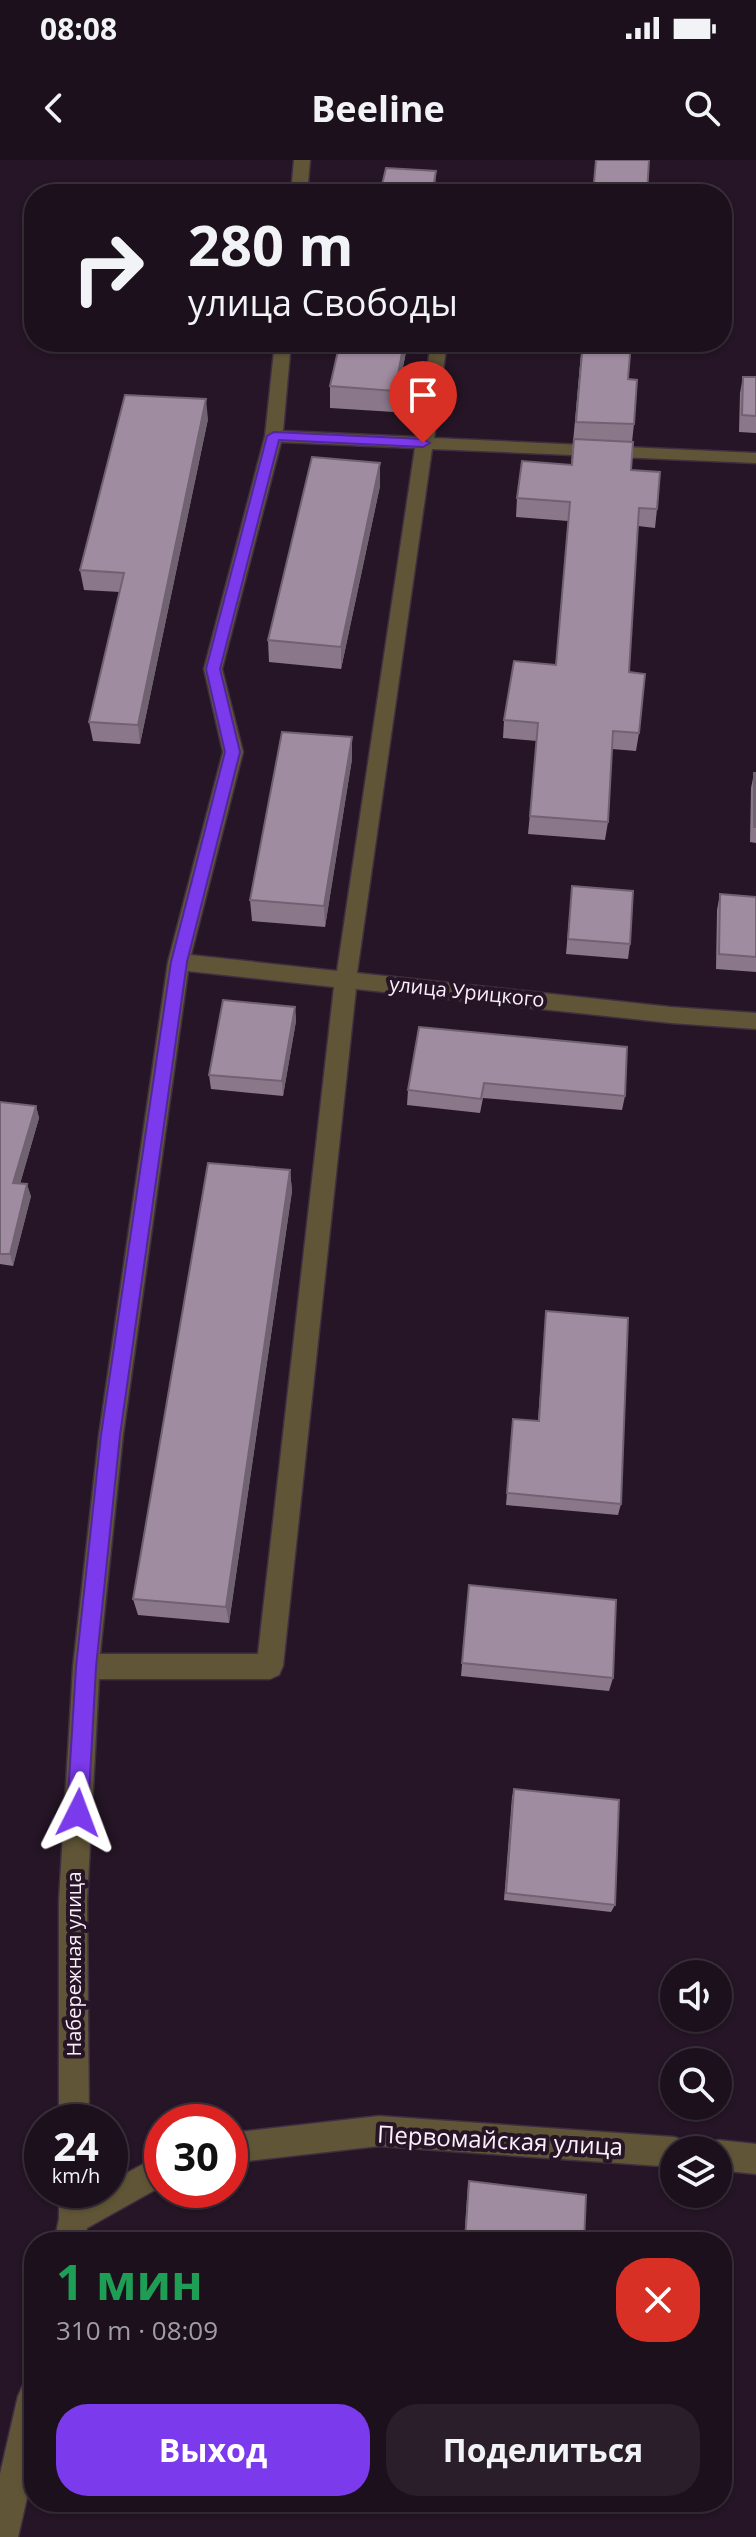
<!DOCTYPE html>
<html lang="ru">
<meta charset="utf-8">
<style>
body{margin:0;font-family:"Open Sans",sans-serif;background:#291e29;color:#f1f3f6;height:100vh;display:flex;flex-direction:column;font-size:30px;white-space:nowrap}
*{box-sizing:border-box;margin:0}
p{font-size:26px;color:#a09da3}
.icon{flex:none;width:44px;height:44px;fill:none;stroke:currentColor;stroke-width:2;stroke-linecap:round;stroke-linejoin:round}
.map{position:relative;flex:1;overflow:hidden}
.drawer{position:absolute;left:24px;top:2072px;width:708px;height:280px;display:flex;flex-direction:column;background:#1c101c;border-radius:32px;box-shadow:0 2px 6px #0004,0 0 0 2px #3a303b}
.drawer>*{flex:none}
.top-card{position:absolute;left:24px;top:24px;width:708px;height:168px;border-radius:32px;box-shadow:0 2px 6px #0004,0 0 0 2px #3a303b;background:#1c101c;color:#f1f3f6;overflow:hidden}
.controls{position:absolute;left:660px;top:1800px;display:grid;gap:16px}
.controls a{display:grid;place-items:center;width:72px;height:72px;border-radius:50%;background:#1c101c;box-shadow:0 2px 6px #0004,0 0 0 2px #3a303b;font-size:40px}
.speed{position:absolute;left:24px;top:1944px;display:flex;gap:16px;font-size:40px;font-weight:700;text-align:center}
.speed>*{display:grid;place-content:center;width:104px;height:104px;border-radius:50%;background:#1c101c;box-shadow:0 2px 6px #0004,0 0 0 2px #3a303b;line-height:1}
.speed small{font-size:20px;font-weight:400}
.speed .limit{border:12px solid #d22;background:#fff;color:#111}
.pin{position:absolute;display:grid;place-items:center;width:68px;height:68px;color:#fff;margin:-82px -34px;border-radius:50% 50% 50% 0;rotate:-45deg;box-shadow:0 0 8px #0007}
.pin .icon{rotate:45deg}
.me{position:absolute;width:88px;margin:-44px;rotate:3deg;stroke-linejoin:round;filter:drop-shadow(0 0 6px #0008)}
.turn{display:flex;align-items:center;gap:28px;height:168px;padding:0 32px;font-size:36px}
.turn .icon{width:104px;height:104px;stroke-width:2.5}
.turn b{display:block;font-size:56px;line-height:68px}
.round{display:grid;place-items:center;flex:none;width:84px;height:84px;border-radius:32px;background:#291e29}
.head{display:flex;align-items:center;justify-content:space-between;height:136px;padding:0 32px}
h1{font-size:48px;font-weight:700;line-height:60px;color:#1e9e55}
.action{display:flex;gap:16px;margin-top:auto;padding:16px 32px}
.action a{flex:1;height:92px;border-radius:32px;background:#7c3aed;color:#fff;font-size:32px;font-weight:700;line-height:92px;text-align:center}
.action a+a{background:#291e29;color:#f1f3f6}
.status{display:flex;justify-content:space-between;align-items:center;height:56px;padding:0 40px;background:#1c101c;direction:ltr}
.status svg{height:22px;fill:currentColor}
header{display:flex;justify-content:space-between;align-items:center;height:104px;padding:0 32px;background:#1c101c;font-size:36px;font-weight:700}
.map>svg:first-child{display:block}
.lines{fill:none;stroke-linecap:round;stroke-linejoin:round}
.minor-casing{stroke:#3f2f40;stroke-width:3}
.minor{fill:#605537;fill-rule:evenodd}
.wall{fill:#8a788a}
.shaded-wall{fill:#706271}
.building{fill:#a08ca1;stroke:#706271;stroke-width:2}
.route{fill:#7c3aed;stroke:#51269a;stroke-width:2}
.labels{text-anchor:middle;stroke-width:8;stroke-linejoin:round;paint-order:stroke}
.street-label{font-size:20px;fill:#fbeffb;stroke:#251526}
.near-street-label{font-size:24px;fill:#fbeffb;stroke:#251526}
</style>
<div class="status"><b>08:08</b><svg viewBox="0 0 49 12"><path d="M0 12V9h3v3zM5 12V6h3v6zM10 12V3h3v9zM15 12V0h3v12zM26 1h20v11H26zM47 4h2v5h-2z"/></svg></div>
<header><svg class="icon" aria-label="back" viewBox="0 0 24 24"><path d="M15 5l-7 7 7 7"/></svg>Beeline<svg class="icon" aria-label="search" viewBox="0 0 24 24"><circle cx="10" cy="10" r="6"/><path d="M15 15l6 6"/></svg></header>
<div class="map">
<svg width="756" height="2377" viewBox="0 0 756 2377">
<rect width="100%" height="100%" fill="#251526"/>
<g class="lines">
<defs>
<path id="minor" d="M294 0H310L307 34H291Z
M275 182H291L283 271 417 277 431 182H447L434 278 756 293V303L432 289 357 813 671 847 756 853V869L671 863 356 829 283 1506 279 1515 270 1519H99L87 1741 89 1962H59V1741L73 1507 99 1275 168 802 223 592 204 509 265 276ZM281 282 415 288 337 811 191 795 243 592 222 509ZM188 811 334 827 258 1494H100L123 1275Z
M379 1956 674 1977 685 1981 688 1990H674V2007L379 1986 230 2003V1973Z
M718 1980 756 1984V2014L718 2010V1990H705L707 1984Z
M162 1994V2026L87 2068 84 2082H54L59 2059V2030H89V2034L95 2030H110V2022Z
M34 2220V2307L18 2377H0V2314L18 2236 23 2225Z"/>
</defs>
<use href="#minor" class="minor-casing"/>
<use href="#minor" class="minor"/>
</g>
<path class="wall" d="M408 182 394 252 330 248V226Z
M582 182 628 219 634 264 632 282 631 310 657 349 655 368 638 366 629 512 639 573 636 591 612 589 608 662 605 680 528 674 537 581 503 578 504 560 556 505 568 361 516 357 517 338 571 305Z
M743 217H756V273L739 272 740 233Z
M208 259 140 584 93 581 89 562 120 432 84 430 80 410Z
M380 326 341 509 269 502 268 480Z
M352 599 325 767 252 761 250 740Z
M754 613H756V683L750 682 751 628Z
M572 726 630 784 628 799 566 794Z
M720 734 756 737V812L716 809 717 750Z
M295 847 296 861 283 936 211 929 209 915Z
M419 867 625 936 622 950 483 938 480 953 407 945 408 930Z
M0 942 36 946 39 958 20 1024 31 1036 13 1106 0 1104Z
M290 1010 292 1031 229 1463 138 1455 133 1439Z
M546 1151 621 1344 618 1355 506 1345 513 1259 538 1261Z
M469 1425 613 1518 609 1531 461 1516Z
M514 1629 615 1745 611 1752 504 1740 512 1637Z
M469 2021 584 2082H464L468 2025Z"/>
<path class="shaded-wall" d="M436 11 435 34H432Z
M404 182H408L394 252 395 231Z
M206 239 208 259 140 584 138 565Z
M380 303V326L341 509V487Z
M352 577V599L325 767 324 746Z
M295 847 296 861 283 936 282 921Z
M36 946 39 958 17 1034 13 1023Z
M290 1010 292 1031 229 1463 226 1447Z
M27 1024 31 1036 13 1106 10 1094Z"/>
<path class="building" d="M596 0H649L647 34H593Z
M386 8 436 11 432 34H380Z
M340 182H404L395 231 330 226Z
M583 182H631L628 219 637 220 634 264 576 262Z
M743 217H756V256L742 255Z
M125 235 206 239 138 565 89 562 124 413 80 410Z
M574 279 633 282 631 310 660 312 657 349 639 348 629 512 645 514 639 573 613 571 608 662 530 656 538 563 504 560 514 501 556 505 570 342 517 338 522 301 572 305Z
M312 297 380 303 341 487 268 480Z
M282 572 352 577 324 746 250 740Z
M754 613H756V667H754Z
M572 726 633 731 630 784 568 779Z
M720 734 756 737V797L719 794Z
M223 840 295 847 282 921 209 915Z
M419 867 627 887 625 936 484 923 481 939 408 930Z
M0 942 36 946 13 1023 27 1024 10 1094H0Z
M208 1003 290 1010 226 1447 133 1439Z
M546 1151 628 1158 621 1344 507 1333 513 1259 539 1261Z
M469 1425 616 1440 613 1518 462 1503Z
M514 1629 619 1640 615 1745 506 1733Z
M469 2021 586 2035 584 2082H465Z"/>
<path class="route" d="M274 272 423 279 430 283 423 287 279 280 220 509 240 592 187 802 120 1275 96 1507 88 1653 85 1660 78 1663 70 1660 67 1653 76 1507 101 1275 171 802 225 592 206 509 267 276Z"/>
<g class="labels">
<g class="street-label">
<text transform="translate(467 832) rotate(6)" y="7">улица Урицкого</text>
<text transform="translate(74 1804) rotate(-90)" y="7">Набережная улица</text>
</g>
<g class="near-street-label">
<text transform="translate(500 1981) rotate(3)" y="8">Первомайская улица</text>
</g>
</g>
</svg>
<div class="controls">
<a><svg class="icon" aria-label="sound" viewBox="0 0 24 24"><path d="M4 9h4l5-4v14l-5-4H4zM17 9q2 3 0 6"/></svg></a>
<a><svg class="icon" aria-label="search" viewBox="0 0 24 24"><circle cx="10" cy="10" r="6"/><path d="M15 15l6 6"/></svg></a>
<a><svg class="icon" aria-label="layers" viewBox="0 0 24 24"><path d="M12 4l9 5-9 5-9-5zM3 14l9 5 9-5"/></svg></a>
</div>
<div class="speed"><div>24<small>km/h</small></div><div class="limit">30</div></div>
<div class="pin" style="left:423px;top:283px;background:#d93025"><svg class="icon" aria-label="arrive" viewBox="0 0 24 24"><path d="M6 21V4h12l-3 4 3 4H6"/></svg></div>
<svg class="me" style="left:78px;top:1653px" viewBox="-20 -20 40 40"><path d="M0-17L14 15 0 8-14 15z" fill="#7c3aed" stroke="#fff" stroke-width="4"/></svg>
<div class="top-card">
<div class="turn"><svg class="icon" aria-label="right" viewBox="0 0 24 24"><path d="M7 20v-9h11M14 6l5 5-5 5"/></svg><div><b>280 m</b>улица Свободы</div></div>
</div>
<section class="drawer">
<div class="head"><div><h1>1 мин</h1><p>310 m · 08:09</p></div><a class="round" style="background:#d93025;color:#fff"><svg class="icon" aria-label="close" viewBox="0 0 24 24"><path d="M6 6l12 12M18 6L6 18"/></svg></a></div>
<div class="action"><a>Выход</a><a>Поделиться</a></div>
</section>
</div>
